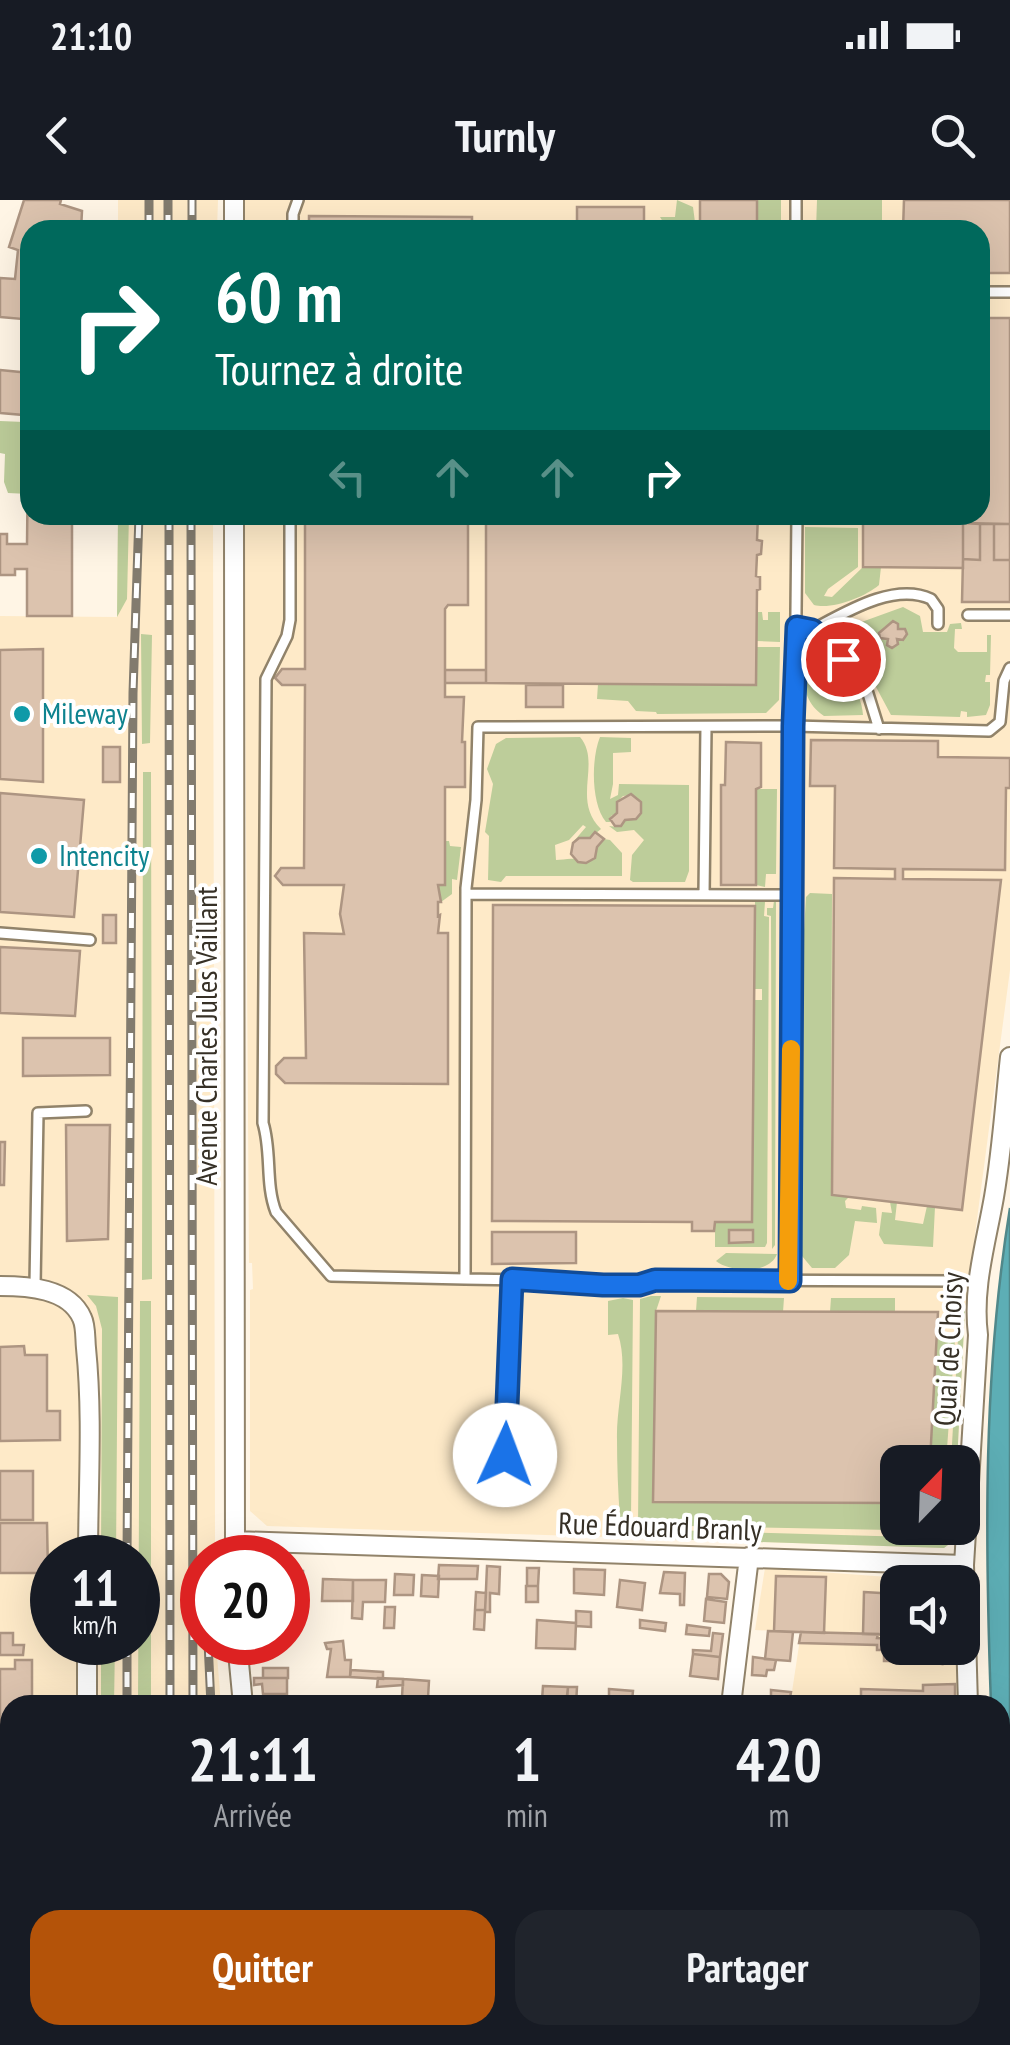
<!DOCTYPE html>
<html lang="fr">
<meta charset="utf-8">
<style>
body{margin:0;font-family:"PT Sans Narrow",sans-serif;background:#20242c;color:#f1f3f6;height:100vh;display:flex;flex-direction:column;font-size:38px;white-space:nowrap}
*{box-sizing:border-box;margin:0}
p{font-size:32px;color:#9ea1a6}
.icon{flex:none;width:55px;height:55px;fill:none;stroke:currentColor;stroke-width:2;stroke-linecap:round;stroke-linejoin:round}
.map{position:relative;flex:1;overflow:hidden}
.details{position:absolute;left:0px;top:1495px;width:1010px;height:350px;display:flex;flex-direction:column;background:#171b24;border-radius:30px 30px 0 0;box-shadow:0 10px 40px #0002}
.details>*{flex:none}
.banner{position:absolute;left:20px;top:20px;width:970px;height:305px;border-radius:30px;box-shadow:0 10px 40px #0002;background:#00695c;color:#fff;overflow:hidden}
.needle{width:65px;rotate:23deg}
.fabs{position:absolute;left:880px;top:1245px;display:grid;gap:20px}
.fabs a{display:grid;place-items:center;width:100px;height:100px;border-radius:20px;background:#171b24;box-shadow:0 10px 40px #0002;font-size:50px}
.speed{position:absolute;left:30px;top:1335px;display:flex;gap:20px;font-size:50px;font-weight:700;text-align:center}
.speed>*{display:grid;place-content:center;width:130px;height:130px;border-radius:50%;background:#171b24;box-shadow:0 10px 40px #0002;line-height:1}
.speed small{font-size:25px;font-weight:400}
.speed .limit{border:15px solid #d22;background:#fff;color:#111}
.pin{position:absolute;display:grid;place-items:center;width:85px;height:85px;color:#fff;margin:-42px;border:5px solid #fff;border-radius:50%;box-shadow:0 2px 10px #0007}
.me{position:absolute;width:110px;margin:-55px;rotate:2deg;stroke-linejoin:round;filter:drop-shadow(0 0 8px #0008)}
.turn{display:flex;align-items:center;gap:35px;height:210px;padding:0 30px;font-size:45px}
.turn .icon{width:130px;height:130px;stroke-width:2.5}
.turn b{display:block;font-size:70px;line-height:85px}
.lanes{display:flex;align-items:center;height:95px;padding:0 30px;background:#0003;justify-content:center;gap:50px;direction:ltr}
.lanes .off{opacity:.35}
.eta{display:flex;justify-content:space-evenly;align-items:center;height:170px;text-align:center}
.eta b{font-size:60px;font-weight:600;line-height:70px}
.primary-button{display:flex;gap:20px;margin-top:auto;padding:20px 30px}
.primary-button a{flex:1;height:115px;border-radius:30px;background:#b45309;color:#fff;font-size:40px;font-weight:600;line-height:115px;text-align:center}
.primary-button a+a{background:#20242c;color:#f1f3f6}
.status{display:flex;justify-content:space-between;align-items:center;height:70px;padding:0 50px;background:#171b24;direction:ltr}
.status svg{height:28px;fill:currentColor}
header{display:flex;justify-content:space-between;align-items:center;height:130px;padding:0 30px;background:#171b24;font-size:45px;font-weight:600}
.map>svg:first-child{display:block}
.built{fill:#feeac8;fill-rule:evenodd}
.green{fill:#bdcd9a}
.water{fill:#5daeb5;stroke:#51888a;stroke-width:2.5}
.building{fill:#dcc3ae;stroke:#ad9582;stroke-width:2.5}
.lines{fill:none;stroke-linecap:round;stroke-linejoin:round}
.service-casing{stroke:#91836a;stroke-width:14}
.minor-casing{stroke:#91836a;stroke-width:22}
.service{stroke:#fff;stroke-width:9}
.minor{stroke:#fff;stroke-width:18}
.rail-casing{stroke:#827b6e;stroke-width:9}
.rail{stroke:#fff;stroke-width:5;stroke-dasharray:15;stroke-linecap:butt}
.route-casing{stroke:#114b97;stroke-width:25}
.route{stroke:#1a73e8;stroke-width:18}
.slow{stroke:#f59e0b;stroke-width:18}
.culture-dot{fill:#0f9aa8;stroke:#fff;stroke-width:4}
.labels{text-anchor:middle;stroke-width:8;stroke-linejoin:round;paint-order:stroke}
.culture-label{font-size:30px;fill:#0d838f;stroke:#fff;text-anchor:start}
.street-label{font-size:30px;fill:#363026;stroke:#fff}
</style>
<div class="status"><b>21:10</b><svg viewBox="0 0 49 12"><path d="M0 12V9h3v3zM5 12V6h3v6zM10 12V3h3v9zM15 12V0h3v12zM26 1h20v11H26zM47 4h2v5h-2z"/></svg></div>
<header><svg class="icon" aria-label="back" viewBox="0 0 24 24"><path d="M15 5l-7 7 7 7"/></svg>Turnly<svg class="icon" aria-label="search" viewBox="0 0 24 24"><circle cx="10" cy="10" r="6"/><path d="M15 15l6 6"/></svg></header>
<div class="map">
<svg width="1010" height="1845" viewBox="0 0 1010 1845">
<rect width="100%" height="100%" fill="#fff5e5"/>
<path class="built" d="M118 0H218L217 30H118Z
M242 0H1010V770L965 1110 957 1262H898V1328H953L952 1342 944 1348 267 1326 250 1311V1090L253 1089 252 1063H249L244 315H980V30H242Z
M118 315H213L215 1334V1357L202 1358V1442L216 1443 221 1505H10V1835H283L285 1845H0V416L117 417ZM52 1358H138V1442H52Z
M765 1368 957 1382H898V1448H959L961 1505H790L801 1432 755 1430Z
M813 1835H981L982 1845H814Z"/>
<path class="green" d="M677 0 693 7 696 30H668L660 17H675Z
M757 0H781V29H757Z
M817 0H882V30H816Z
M0 221 24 222 23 254 28 255V294L8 293 4 282 5 254 0 253Z
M118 315H129L127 399 117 417Z
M805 327 858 328V367L828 389 824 396 832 397 863 367H881L879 385C865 397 832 410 814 405L805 393Z
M903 407 920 416 923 432H947L950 424 961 423 962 429H955L954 448 958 452H987V435H991L990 475H986L985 482H990V505L986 515 967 517V512L961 511 960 517 891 515 868 472 837 436 845 428Z
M756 412H762L763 420H768V412H780V442L756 441Z
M141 434 152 435 150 543 142 544Z
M756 447H780L779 500 766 513 657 514 656 512 636 511 628 501 597 499 598 484 756 485Z
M812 447C836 458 862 489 863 515L824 516C800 499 804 479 805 453Z
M580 537C602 563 571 600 601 629L590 638 574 641 586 627 583 625 569 640 555 645 556 660C561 660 570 658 574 659 584 662 585 665 595 658L597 647 604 639 610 640 622 653V676H506L501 682 488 680 489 636 485 632 493 584 487 569 496 544 506 538Z
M600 537 631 538V552L613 553V584L610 599 618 595 619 584 689 585V671L685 682H633L630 680 632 655 644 640 634 630 617 632 609 626 618 627 625 620 636 619 642 605 633 595 623 596 617 602V613L611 616 610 622H606C591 604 591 559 600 537Z
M143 572H151L152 1079 142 1080Z
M756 589H777L776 674H766L765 687 756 685Z
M445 641H449L450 646 461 647 457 680 452 679V694L441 702 438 685Z
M810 693 832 694 831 994 849 997 845 1001 846 1008 861 1010 862 1006 876 1008 877 1023 855 1021 849 1055 835 1068H812L802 1056 804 731 806 697Z
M774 701H776L775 1045 772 1049 771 716 767 715V708H773Z
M755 702H765L764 716 769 717 767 1043 765 1047H715V1022L752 1021 754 800H762V789H754Z
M890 1002H897L895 1020 923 1024 927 1006 935 1007 933 1047 884 1044 879 1035 882 1012 892 1013Z
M726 1053 777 1054C770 1074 731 1073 716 1061Z
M87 1095 118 1097 116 1357H101L102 1129 96 1106Z
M651 1096H661L656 1111 653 1301 897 1303 898 1328H942V1331L638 1325 640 1099Z
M697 1097 784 1098 783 1112 696 1111Z
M623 1098 633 1100 631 1319H620C618 1292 617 1265 617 1239 616 1205 629 1167 618 1134L608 1135V1101Z
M831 1098H895V1113L830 1112Z
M140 1101H151V1505H138Z
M965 1110 957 1262H951L959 1120Z
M937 1139 955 1140 946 1262H930Z
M948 1328H953L952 1342 944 1348 636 1338 637 1329 947 1338Z
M101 1443H115L114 1505H101Z
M203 1835H265L267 1845H203Z"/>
<path class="water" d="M1010 1008V1814L1000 1740V1505H991C985 1338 983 1173 1010 1008Z"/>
<path class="building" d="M24 0H61L60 4 82 11 81 30H30V115H22V119L0 117V78L15 79 18 50 9 47Z
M700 0H757V30H700Z
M904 0H1010V73H980V30H903Z
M577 7H644V30H577Z
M309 16 472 17V30H309Z
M980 118H1010V324L963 323V368L863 367V315H980Z
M0 170 30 173V315H72V416H27V369H15V375H0V334H7V344H27L28 255H23V215L0 213Z
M305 315H468V405H448L445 409V497H464L462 542H465V587H445V685H438L441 702H438V716L440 715 438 733H448V884L285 883 276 874V866L284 858H306L304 733 344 734 340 714 344 685H283L275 676 281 668H304L305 485H282L275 478 282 469H305Z
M486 315H758L757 340 762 341 761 354 757 355 756 376 760 377V389L757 390 756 485 486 483Z
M963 323 980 324V360L963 359Z
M980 324H994V360H1010V402H962L963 359 980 360Z
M994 324H1010V360H994Z
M893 421 898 424V429H905L907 434 903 440 897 439 898 444 892 448 887 445 888 439 880 438 879 433Z
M43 449V582L0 579V450Z
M445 470H486V483H445Z
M526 485H563V507H526Z
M811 540 938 541V557L1010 558V588H1006L1005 670 903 669V679L1001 680 962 1010 832 995 834 678 895 679V669L834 668 835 586H810Z
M726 542 761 543V587L756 589V685H721V585H725Z
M103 547H120V582H103Z
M0 593 84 600 74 717 0 712Z
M631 594 641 602V613L636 619 625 620 621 626H615L610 619 617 613V602Z
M595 632 604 639 597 647 595 658 586 663 578 662 571 654 573 643 579 638H590Z
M493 705 755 706 752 1022H715L714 1031H692V1022L492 1021Z
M103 715H116V743H103Z
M0 747 80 751 75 816 0 813Z
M23 838H110V875L23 876Z
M66 925H110L108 1039 67 1041Z
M0 942H5L4 985H0Z
M729 1030H753V1042L729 1043Z
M492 1032H576V1063L492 1064Z
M656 1111 938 1112 930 1262H898V1303L653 1302Z
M24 1146 25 1155H47V1211H60V1240L0 1241V1147Z
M0 1271H33V1320H0Z
M0 1323H47L48 1373H0Z
M439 1365 478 1366 477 1379H438Z
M487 1366 500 1367 499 1394 490 1393V1412H485Z
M527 1368H539L538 1386H527Z
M574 1369 605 1370 604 1395 574 1393Z
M288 1371H296V1394H288Z
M296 1371H303L304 1394H296Z
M664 1372 685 1373 684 1405H680V1394L660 1393Z
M395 1374 414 1375 413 1395H394Z
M709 1374H721L729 1382 727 1399 707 1397Z
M422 1375 439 1376 438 1397 421 1396Z
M776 1376 826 1377 824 1433 774 1431Z
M323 1379 353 1380V1401H322Z
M353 1380H386L385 1402H363L362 1419 352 1418Z
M620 1380 645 1383 642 1410 617 1407Z
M526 1386H538V1402H526Z
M476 1392 486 1393 485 1410H475Z
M864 1392 897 1394 896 1435 863 1434Z
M706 1399 726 1402 724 1423 704 1421Z
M288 1407H293V1439H288Z
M385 1407H395L394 1428H384Z
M475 1410H485L484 1430 474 1429Z
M576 1411 591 1412V1427L576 1426Z
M537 1420 576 1423 575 1449 536 1448Z
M640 1420 666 1423 665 1431 640 1428Z
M687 1425 710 1428 709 1436 686 1434Z
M768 1431 793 1432 790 1461 765 1459Z
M801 1432 878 1434 877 1438 898 1439V1448H906V1451H896L895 1461H884V1450H877V1445L799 1443Z
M0 1433H13V1445H24L23 1455H0Z
M713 1433 723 1434 720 1457 693 1454V1450L711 1451Z
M343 1441 345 1460H351L350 1477H327L331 1449H327L325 1443Z
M916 1448H939L942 1464 915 1460Z
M693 1454 720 1457 718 1479 690 1476Z
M753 1457 776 1460 774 1470H767L766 1476 752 1475Z
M15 1460H32V1505H10V1576H0V1469H15Z
M263 1468H288V1478H263Z
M351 1470 383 1472V1479L350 1477Z
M254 1478H287V1494H263L262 1484 254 1485Z
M378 1478 403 1479V1485L377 1487Z
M403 1479 429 1481 428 1498 402 1497Z
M955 1484V1497H861V1489L923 1491V1485Z
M543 1486 568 1487 567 1501 542 1500Z
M568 1487H577L576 1505H566Z
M609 1489 633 1491 632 1501 609 1499Z
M771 1490 791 1492 789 1504 771 1505Z
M679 1497 715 1501V1505H679Z
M883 1499V1505H850V1501Z
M0 1605H10V1793H0Z
M10 1806V1835H46V1845H0V1807Z
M332 1835 355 1836 354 1845H331Z
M438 1835H469L467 1845H436Z
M514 1835H536L534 1845 512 1844Z
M551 1835H573L571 1845H549Z
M823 1835H878V1839L856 1841V1845H823Z"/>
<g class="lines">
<defs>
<path id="service" d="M293 30V14L298 0
M796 30V0
M980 92H1010
M290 315V420L287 436 266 479 263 923C272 952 265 984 276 1012L331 1076 465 1079
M968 415H1010
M797 427 812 430 865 484 879 529
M812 430C846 412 894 382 931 399L938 409V424
M466 694 792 695
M704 695 706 527
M0 733 90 740
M789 1081 797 315
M953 1081 661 1080 639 1085H603L572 1081 465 1079 466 688 476 600 478 527 793 526 989 531 1000 522 1004 481 1010 468
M35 1085 38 913 86 911
M504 1290 512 1079"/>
<path id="minor" d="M234 0V30
M234 315 235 1358
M0 1086C27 1086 69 1088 82 1118 86 1126 85 1139 86 1148 93 1217 88 1288 88 1358
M235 1341 964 1365
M237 1442 243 1505
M87 1505V1442
M731 1505 749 1357
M968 1505 964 1365 978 1135C972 1088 986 1043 994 997 1002 951 1005 903 1010 857
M301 1835 303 1845
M991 1835 992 1845
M86 1845V1835
M494 1845 496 1835
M694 1845 695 1835"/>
</defs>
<use href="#service" class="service-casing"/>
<use href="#minor" class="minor-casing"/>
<use href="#service" class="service"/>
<use href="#minor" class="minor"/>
<defs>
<path id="rail" d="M192 0V30
M149 30V0
M168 30V0
M169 315 170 1505
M191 315 193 1505
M127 1358 133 493 139 315
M127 1442V1505
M208 1442 211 1505
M129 1835V1845
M161 1835V1845
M184 1835V1845
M275 1835 276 1845"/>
</defs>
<use href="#rail" class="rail-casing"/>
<use href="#rail" class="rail"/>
</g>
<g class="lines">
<defs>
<path id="route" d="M505 1255 512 1079 603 1085H639L655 1080 790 1081 793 526 797 427 812 430 843 459"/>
</defs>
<use href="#route" class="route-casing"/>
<use href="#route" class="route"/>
<path class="slow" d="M788 1081 791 849"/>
</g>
<g class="culture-dot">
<circle cx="22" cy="514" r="10"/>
<circle cx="39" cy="656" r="10"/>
</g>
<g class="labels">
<g class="culture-label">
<text x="42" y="524">Mileway</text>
<text x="59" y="666">Intencity</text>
</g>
<g class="street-label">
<text transform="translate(207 836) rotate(-90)" y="10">Avenue Charles Jules Vaillant</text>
<text transform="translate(949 1149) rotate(-87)" y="10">Quai de Choisy</text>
<text transform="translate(660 1327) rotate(2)" y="10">Rue Édouard Branly</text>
</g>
</g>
</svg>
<div class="fabs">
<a><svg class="needle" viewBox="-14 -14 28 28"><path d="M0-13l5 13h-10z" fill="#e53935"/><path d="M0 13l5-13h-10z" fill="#9ea1a6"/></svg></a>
<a><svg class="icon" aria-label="sound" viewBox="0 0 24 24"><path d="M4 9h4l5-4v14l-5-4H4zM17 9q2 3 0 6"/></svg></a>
</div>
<div class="speed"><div>11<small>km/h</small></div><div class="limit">20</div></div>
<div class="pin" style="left:843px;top:459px;background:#d93025"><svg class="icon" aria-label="arrive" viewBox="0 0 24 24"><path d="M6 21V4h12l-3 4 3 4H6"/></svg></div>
<svg class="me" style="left:505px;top:1255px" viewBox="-20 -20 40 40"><circle r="19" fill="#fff"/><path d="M0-13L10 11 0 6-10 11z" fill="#1a73e8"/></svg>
<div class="banner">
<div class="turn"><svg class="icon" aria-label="right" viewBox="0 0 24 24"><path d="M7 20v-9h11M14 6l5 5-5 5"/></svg><div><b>60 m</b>Tournez à droite</div></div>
<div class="lanes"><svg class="icon off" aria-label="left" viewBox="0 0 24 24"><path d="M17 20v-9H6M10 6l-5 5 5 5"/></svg><svg class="icon off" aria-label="ahead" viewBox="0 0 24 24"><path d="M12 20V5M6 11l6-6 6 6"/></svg><svg class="icon off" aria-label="ahead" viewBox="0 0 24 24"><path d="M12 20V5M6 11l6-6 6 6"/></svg><svg class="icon" aria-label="right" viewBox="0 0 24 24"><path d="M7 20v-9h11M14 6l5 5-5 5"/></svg></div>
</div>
<section class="details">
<div class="eta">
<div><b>21:11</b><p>Arrivée</p></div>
<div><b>1</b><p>min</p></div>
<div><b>420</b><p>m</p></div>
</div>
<div class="primary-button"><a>Quitter</a><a>Partager</a></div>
</section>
</div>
